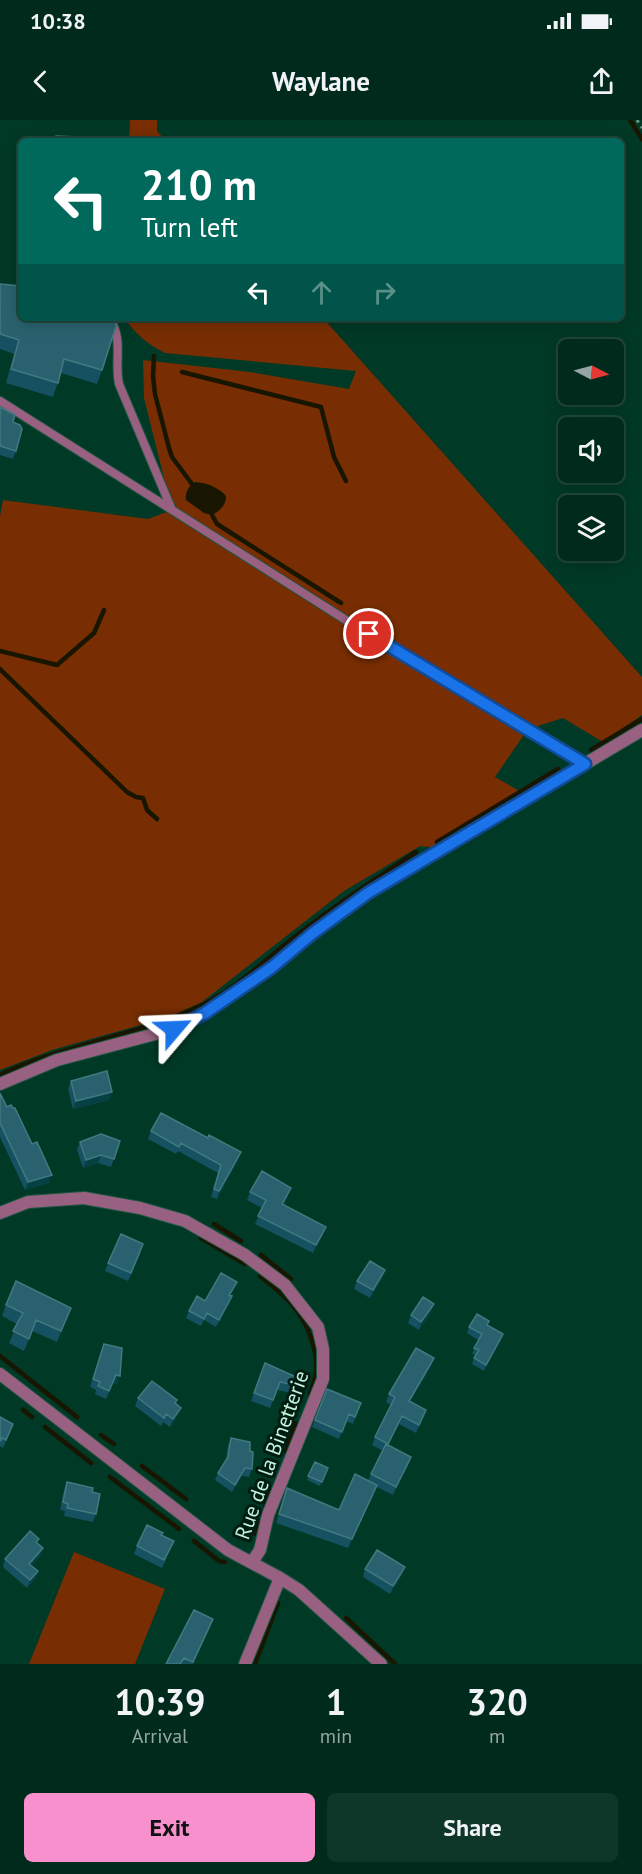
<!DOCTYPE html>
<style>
body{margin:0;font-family:"PT Sans",sans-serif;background:#0e3729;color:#f1f3f6;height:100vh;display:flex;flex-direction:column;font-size:22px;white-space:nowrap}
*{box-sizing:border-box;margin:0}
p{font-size:20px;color:#95a7a3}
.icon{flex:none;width:33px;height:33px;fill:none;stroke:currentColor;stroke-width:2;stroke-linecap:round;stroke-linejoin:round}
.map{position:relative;height:1544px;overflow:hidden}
.side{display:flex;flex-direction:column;background:#002b1c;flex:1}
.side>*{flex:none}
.guide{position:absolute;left:18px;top:18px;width:606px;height:183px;border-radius:9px;box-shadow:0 3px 15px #0003,0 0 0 2px #22473b;background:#00695c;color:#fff;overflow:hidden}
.needle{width:39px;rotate:96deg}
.buttons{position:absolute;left:558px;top:219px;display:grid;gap:12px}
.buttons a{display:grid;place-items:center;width:66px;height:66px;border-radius:9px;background:#002b1c;box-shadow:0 3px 15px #0003,0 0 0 2px #22473b;font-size:30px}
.pin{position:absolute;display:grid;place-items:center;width:51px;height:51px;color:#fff;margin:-26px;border:3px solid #fff;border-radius:50%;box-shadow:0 2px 6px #0007}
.me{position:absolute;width:66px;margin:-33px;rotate:64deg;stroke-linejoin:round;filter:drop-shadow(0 0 4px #0008)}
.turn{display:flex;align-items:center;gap:21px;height:126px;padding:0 24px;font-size:27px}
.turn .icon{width:78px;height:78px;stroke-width:2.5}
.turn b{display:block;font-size:42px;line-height:51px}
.lanes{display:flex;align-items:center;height:57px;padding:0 24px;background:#0003;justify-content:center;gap:30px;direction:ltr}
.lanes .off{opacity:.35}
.eta{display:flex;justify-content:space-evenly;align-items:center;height:102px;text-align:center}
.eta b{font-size:36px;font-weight:800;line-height:42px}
.primary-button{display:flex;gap:12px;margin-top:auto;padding:12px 24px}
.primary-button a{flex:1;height:69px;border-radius:9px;background:#f790cd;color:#111;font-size:24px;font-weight:800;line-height:69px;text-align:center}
.primary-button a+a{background:#0e3729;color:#f1f3f6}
.status{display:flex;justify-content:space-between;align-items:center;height:42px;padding:0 30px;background:#002b1c;direction:ltr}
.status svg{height:16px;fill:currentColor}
header{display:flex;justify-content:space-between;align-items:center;height:78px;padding:0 24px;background:#002b1c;font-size:27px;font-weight:800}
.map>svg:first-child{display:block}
.green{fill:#782e02}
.water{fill:#181500}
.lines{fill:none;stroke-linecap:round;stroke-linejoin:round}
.stream{stroke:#181500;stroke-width:4.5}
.service-casing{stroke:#205643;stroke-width:10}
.minor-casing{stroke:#205643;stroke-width:14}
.path{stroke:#689a86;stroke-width:3;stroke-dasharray:3 4.5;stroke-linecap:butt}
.service{stroke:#986181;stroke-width:8}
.minor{stroke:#986181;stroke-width:12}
.wall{fill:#165161}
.shaded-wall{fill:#054044}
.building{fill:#29626e;stroke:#417980;stroke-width:1.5}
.route-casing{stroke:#114b97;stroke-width:15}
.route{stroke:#1a73e8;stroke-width:10}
.labels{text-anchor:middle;stroke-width:6;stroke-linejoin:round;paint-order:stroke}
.street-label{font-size:21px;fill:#c5f1dc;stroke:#001d12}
</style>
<div class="status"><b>10:38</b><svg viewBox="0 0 49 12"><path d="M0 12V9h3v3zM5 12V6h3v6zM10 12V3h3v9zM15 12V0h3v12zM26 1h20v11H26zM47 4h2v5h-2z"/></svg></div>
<header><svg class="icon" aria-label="back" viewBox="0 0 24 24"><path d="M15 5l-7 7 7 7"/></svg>Waylane<svg class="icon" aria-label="share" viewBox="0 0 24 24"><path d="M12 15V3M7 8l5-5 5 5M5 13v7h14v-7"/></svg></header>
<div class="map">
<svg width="642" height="1544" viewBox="0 0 642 1544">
<rect width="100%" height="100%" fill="#003926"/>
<path class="green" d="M130 0H157V11L166 21H129Z
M124 198H323L642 557V595L603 622 563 598 528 609 495 657 530 677 437 728 420 726 344 771 202 882 169 897 52 930 0 950V396L3 380 148 399 172 390 144 278 143 240 250 252 349 269 356 251 165 233C147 224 136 214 124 198Z
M74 1432 165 1469 135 1544H29Z"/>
<path class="water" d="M195 362C207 363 218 367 226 376 226 385 220 391 212 395L204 393 186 380C185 372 188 367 195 362Z"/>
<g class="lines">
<path class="stream" d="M630 0 642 19
M154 236 153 256 155 274 169 328 172 337 192 364
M182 252 321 287 334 337 346 361
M212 395 217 404 341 483
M0 531 57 545 94 513 104 490
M0 549 127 672 136 677 143 678 147 690 157 699
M591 630 642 599
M437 722 558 649
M0 955C64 924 137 916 202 885 237 868 266 839 297 815 336 785 375 759 416 732
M214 1104 241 1121
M201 1118 245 1144
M261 1135 291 1159
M260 1156C287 1177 306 1194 314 1228 316 1236 317 1244 316 1252 315 1259 312 1267 310 1274
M0 1236 77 1297
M23 1290 32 1297
M45 1307 91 1343
M101 1315 114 1324
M286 1331 296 1303
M142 1346 186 1379
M110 1357 179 1409
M265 1385 271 1370
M254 1414 259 1401
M194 1421 219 1441 225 1442
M346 1498 395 1544
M255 1544 278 1483"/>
<defs>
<path id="service" d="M109 198C124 218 114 241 119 264L172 390
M0 281 349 502 585 644"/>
<path id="minor" d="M0 964 57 940 174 909 205 893 271 848 313 813 368 773 642 610
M0 1093 28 1082 84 1078 140 1088 185 1101 245 1135 285 1165 318 1207 323 1229V1259L268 1395 260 1430 252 1442
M0 1254 228 1430 280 1458 299 1470 381 1544
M245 1544 280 1458"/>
</defs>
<use href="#service" class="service-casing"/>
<use href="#minor" class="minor-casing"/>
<path class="path" d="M637 0 642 8"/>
<use href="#service" class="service"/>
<use href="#minor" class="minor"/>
</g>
<path class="wall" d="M0 164 102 250 97 264 61 253 53 277 6 263 14 234 0 229Z
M0 287 13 302 16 331 13 339 0 335Z
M71 961 112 972 109 980 73 989 68 969Z
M0 973 7 987 49 1063 25 1070 0 1017Z
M151 1011 238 1040 217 1079 211 1077 218 1053 178 1031 176 1034 148 1019Z
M120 1021 111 1047 98 1043 83 1048 77 1030 80 1022Z
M250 1072 288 1076 284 1085 323 1115 313 1133 255 1104 262 1088 247 1080Z
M141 1132 128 1161 105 1151 108 1143Z
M385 1150 382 1158 370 1178 354 1169 357 1161Z
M234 1169 230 1176H232L229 1184 216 1207 204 1200 201 1206 186 1198 189 1191 205 1181Z
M6 1185 71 1188 57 1222 32 1211 24 1231 9 1223 17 1204 2 1196Z
M431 1192 419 1210 408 1203 411 1195Z
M487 1205 501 1220 484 1251 472 1244 475 1235 472 1234 478 1220 467 1213 469 1207Z
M104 1224 117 1264 113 1263 106 1279 95 1274 96 1270 90 1267Z
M434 1238 431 1246 410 1282 423 1298 416 1313 399 1304 388 1325 411 1337 408 1345 393 1375 377 1367 348 1428 276 1403 287 1368 339 1390 368 1360 383 1331 372 1325 375 1317 391 1285 386 1282 389 1274Z
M265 1243 305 1267 302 1275 277 1270 270 1288 251 1281Z
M327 1269 361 1283 353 1304 346 1301 339 1319 312 1307Z
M138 1278 175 1283 178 1295 170 1307 163 1302 161 1306 135 1286Z
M0 1298 10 1312 3 1328 0 1326Z
M231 1318 250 1331 252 1349 249 1357 242 1356 232 1372 215 1360 218 1353 226 1340 228 1325Z
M315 1342 328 1348 320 1366 307 1360Z
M67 1362 92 1372 96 1394 93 1402 64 1396 65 1391 60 1390 64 1370Z
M174 1421 162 1448 134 1434 137 1426Z
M38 1423 40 1436 31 1446 38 1451 35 1459 27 1468 3 1447 5 1439Z
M365 1449 402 1455 390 1474 363 1457Z
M213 1499 193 1544H166Z"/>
<path class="shaded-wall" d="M112 972 109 980 73 989 76 981Z
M241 1032 238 1040 217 1079 219 1071Z
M101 1035 98 1043 83 1048 86 1040Z
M52 1055 49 1063 25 1070 28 1062Z
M291 1068 288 1076 279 1092 282 1084Z
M326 1107 323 1115 313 1133 316 1125Z
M385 1150 382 1158 370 1178 373 1170Z
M232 1176 229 1184 216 1207 219 1200Z
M434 1184 431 1192 419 1210 421 1202Z
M503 1214 501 1220 484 1251 486 1245Z
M434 1238 431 1246 406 1289 409 1281Z
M116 1255 120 1256 117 1264 113 1263 106 1279Z
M181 1288 178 1295 170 1307 173 1299Z
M402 1296 399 1304 385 1332 388 1324Z
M411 1337 408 1345 393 1375 396 1367Z
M245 1348 242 1356 232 1372 235 1365Z
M377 1365 374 1374 348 1428 352 1419Z
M43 1428 40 1436 26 1452 29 1444Z
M405 1447 402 1455 390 1474 393 1466Z
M38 1451 35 1459 27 1468 30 1460Z
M213 1499 210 1507 192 1544Z"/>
<path class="building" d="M56 16 103 18V21H56Z
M0 164 21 166V198H104L115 201 116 206 102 250 64 239 58 263 11 249 19 220 0 214Z
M0 287 15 295 13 302 20 305 22 309 16 331 0 326Z
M107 951 112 972 76 981 71 961Z
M0 973 7 987 11 985 13 988H15L32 1024 37 1022 52 1055 28 1062 0 1003Z
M161 993 208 1018 209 1015 241 1032 219 1071 214 1069 221 1045 181 1023 179 1027 151 1011Z
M101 1014 120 1021 114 1039 101 1035 86 1040 80 1022Z
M262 1051 291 1068 282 1084 326 1107 316 1125 258 1096 266 1080 250 1072Z
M121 1114 143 1124 131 1153 108 1143Z
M370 1141 385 1150 373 1170 357 1161Z
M221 1153 237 1162 229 1175 232 1176 219 1200 207 1193 204 1199 189 1191 197 1176 205 1181Z
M16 1161 71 1188 61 1211 36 1200 29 1219 13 1211 23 1193 6 1185Z
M423 1177 434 1184 421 1202 411 1195Z
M477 1194 489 1201 487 1205 503 1214 486 1245 474 1238 479 1230 474 1228 482 1214 469 1207Z
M104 1224 122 1228 120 1256 116 1255 109 1271 98 1266 100 1262 93 1259Z
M416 1228 434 1238 409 1281 426 1290 419 1305 402 1296 388 1324 375 1317 395 1277 389 1274Z
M265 1243 307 1262 305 1267 280 1262 273 1280 254 1273Z
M152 1261 177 1280 175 1283 181 1288 173 1299 166 1294 164 1298 138 1278Z
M327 1269 361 1283 355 1297 349 1294 342 1312 315 1300Z
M0 1297 13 1304 6 1320 2 1318 0 1321Z
M231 1318 250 1322V1331L253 1332 252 1349 245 1348 235 1365 218 1353 228 1337Z
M386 1324 411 1337 396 1367 371 1354Z
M315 1342 328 1348 322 1362 308 1356Z
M355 1354 377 1365 352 1419 279 1394 287 1368 339 1390Z
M67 1362 93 1368 92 1372 100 1374 96 1394 67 1388 68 1384 63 1382Z
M147 1405 163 1413 161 1415 174 1421 164 1440 137 1426Z
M30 1411 39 1419 36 1422 43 1428 29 1444 38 1451 30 1460 5 1439Z
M377 1430 405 1447 393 1466 365 1449Z
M194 1490 213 1499 193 1542 184 1538 180 1544H166Z"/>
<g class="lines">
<defs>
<path id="route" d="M174 909 205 893 271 848 313 813 368 773 585 644 369 514"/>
</defs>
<use href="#route" class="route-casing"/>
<use href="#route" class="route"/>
</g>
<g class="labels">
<g class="street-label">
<text transform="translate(272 1335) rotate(-70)" y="7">Rue de la Binetterie</text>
</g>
</g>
</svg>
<div class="buttons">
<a><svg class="needle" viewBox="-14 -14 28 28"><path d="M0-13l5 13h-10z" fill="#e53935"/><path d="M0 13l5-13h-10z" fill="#95a7a3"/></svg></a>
<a><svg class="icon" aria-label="sound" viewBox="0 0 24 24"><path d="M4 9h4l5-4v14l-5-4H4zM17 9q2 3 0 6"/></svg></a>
<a><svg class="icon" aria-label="layers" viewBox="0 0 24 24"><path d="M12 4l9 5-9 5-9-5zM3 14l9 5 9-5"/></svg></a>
</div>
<div class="pin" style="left:369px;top:514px;background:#d93025"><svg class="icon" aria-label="arrive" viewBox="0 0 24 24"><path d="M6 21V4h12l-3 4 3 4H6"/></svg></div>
<svg class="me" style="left:174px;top:909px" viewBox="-20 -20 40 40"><path d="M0-17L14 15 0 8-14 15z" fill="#1a73e8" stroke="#fff" stroke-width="4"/></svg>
<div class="guide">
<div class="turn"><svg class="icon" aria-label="left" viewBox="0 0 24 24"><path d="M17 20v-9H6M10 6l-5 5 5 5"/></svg><div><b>210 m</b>Turn left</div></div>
<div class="lanes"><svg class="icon" aria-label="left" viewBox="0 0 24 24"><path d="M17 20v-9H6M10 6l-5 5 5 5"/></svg><svg class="icon off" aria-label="ahead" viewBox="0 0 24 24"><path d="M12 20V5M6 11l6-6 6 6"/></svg><svg class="icon off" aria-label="right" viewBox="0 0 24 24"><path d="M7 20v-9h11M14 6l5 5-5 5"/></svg></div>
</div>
</div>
<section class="side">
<div class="eta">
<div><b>10:39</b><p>Arrival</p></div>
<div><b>1</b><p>min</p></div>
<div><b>320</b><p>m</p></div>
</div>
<div class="primary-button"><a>Exit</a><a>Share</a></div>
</section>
